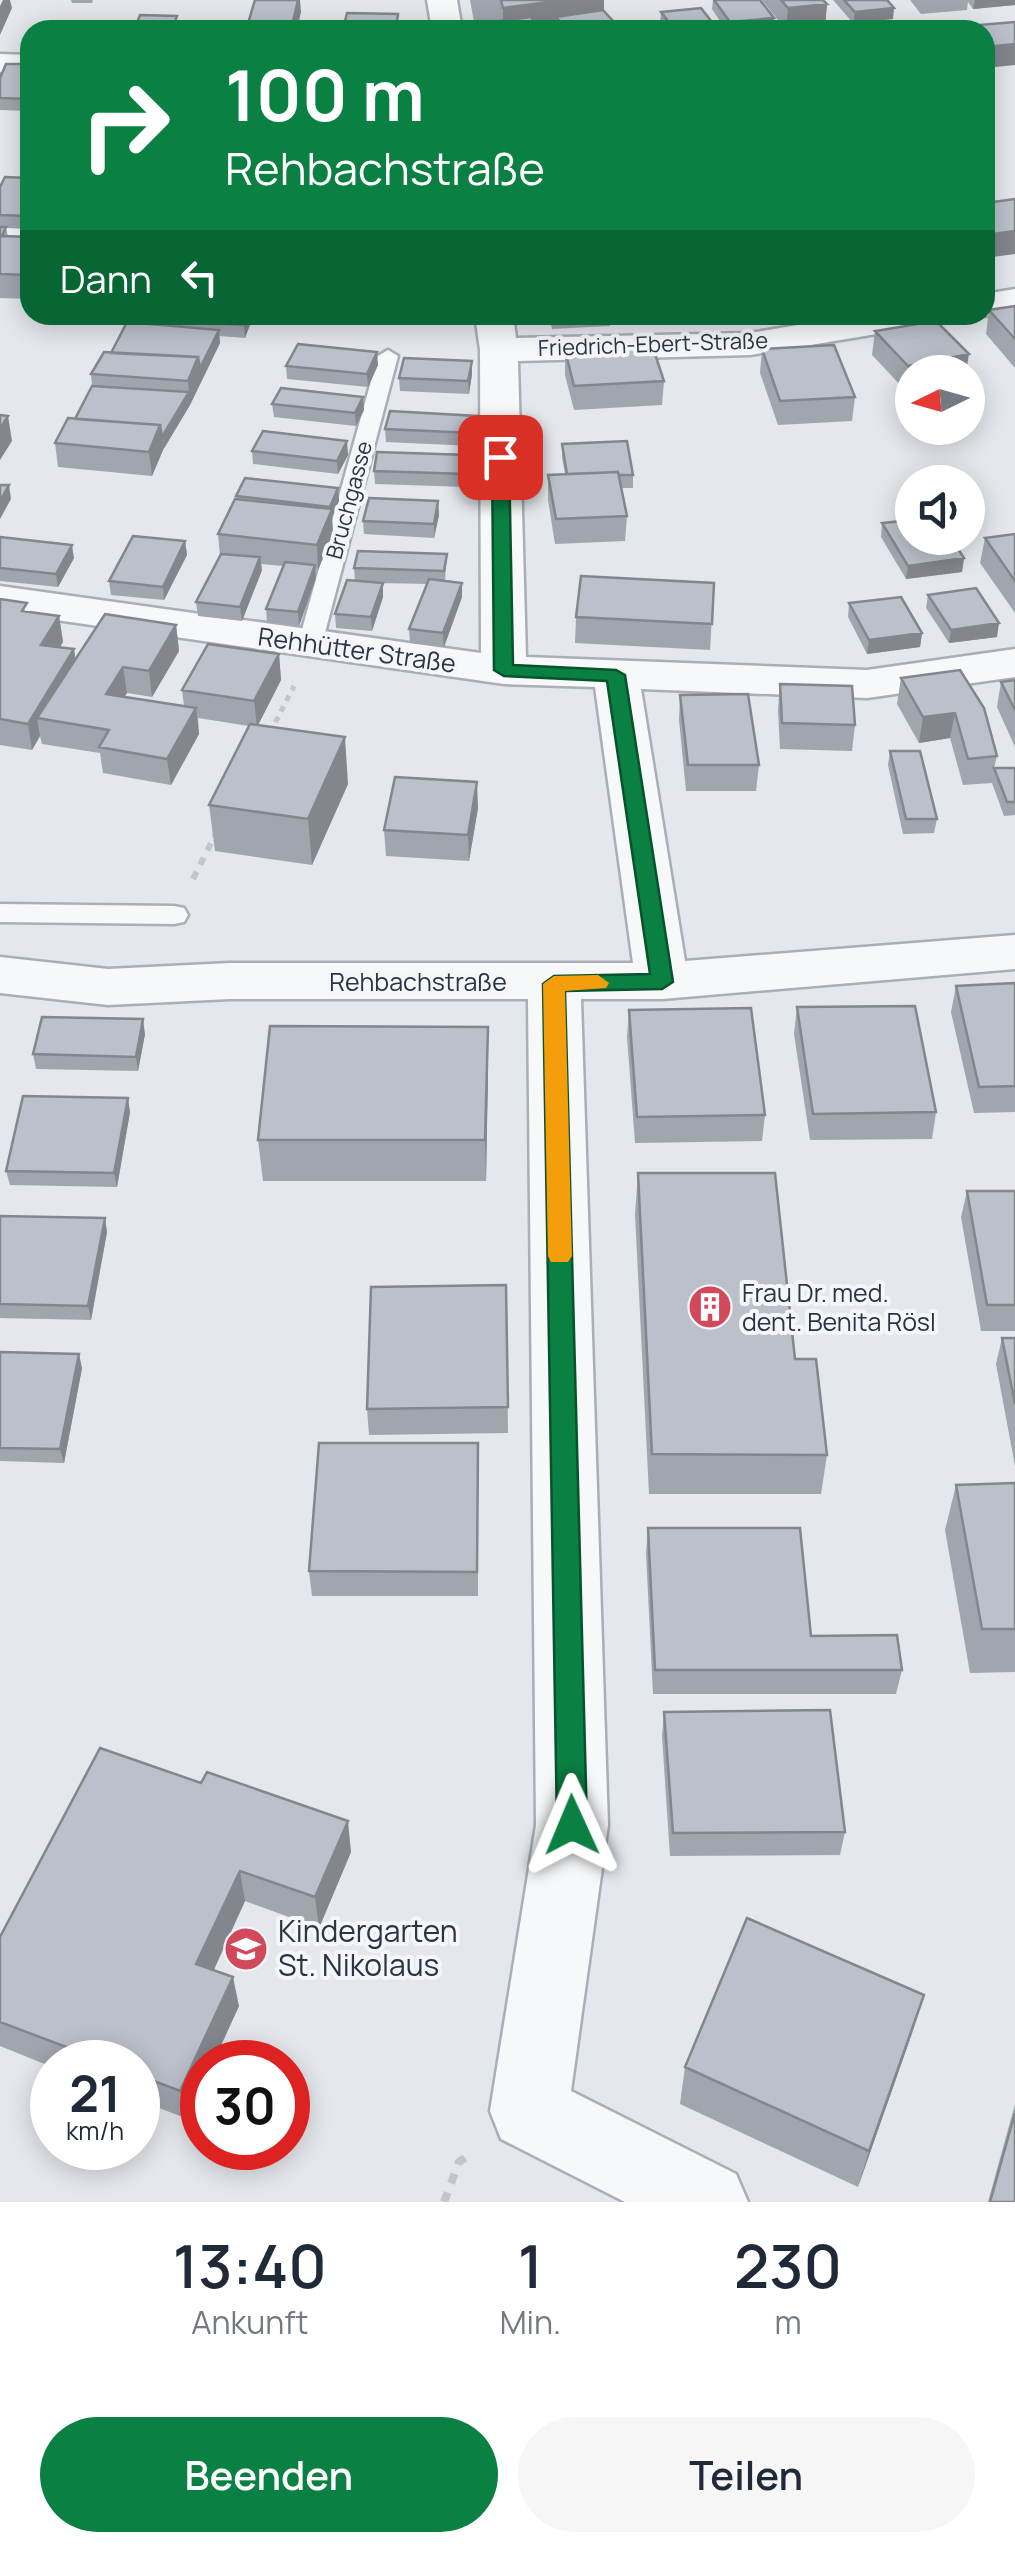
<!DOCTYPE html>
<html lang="de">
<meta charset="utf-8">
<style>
body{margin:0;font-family:Manrope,sans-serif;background:#f6f6f7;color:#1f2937;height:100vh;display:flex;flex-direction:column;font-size:38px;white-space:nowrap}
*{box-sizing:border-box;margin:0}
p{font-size:32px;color:#747a83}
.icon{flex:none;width:55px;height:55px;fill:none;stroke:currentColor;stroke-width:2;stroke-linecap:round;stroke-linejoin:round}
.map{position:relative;height:2202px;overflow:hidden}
.sheet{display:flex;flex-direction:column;background:#fff;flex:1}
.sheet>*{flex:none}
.top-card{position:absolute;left:20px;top:20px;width:975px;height:305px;border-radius:30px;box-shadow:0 5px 25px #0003;background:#0b8043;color:#fff;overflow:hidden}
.needle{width:65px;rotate:265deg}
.fabs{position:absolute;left:895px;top:355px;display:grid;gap:20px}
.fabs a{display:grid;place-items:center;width:90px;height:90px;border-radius:50%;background:#fff;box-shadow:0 5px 25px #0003;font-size:50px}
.speed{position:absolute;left:30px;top:2040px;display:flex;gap:20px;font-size:50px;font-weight:700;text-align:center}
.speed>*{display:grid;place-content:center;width:130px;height:130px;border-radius:50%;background:#fff;box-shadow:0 5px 25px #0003;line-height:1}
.speed small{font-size:25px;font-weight:400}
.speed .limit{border:15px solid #d22;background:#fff;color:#111}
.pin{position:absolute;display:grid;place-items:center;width:85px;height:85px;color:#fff;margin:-42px;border-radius:20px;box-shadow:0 5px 15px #0006}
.me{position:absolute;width:110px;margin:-55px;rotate:359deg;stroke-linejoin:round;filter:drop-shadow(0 0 8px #0008)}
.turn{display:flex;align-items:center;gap:35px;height:210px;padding:0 40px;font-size:45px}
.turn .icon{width:130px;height:130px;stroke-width:2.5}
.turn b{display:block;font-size:70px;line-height:85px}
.then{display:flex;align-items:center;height:95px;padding:0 40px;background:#0003;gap:20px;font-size:38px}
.eta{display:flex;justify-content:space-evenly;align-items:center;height:170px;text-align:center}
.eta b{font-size:60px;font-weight:600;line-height:70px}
.button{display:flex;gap:20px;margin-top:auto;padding:20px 40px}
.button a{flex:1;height:115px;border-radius:60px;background:#0b8043;color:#fff;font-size:40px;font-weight:600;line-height:115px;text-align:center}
.button a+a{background:#f6f6f7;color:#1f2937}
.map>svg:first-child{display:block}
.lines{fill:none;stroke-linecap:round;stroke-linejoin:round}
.service-casing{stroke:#a9aeb7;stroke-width:5}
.minor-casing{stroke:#a9aeb7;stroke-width:5}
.path-far2{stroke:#c2c5cb;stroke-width:5;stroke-dasharray:6 6;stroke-linecap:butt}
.path-far1{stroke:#c2c5cb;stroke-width:6;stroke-dasharray:8 8;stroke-linecap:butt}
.path{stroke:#c2c5cb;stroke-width:8;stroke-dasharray:10 10;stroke-linecap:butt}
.service{fill:#f7f8fa;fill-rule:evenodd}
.minor{fill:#f7f8fa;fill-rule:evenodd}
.wall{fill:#a1a5ae}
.shaded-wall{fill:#83868d}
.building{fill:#bbc0ca;stroke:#83868d;stroke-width:2.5}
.route{fill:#0b8043;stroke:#07532c;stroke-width:2.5}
.slow{fill:#f59e0b}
.labels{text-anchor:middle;stroke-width:8;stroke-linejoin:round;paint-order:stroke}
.far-street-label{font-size:22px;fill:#2b3445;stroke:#f4f6f9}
.street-label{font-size:25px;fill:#2b3445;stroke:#f4f6f9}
.poi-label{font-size:25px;fill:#2b3445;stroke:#f4f6f9;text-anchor:start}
.near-poi-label{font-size:30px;fill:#2b3445;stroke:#f4f6f9;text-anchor:start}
</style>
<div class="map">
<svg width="1015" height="2202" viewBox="0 0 1015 2202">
<rect width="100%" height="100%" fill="#e4e7ec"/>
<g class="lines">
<defs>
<path id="service" d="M388 350 398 356 322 644 310 651 301 649 298 644 378 356Z
M0 904 174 906 184 908 188 915 184 922 174 924 0 922Z"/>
<path id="minor" d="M427 0H457L462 30H432Z
M0 54 30 55V73L0 72Z
M0 224 30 225V247L0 246Z
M1015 289V311L985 316 981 315H985V294Z
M475 315H513L516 338 750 333 857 315H944L938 323 925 326 750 355 518 361 526 657 867 670 1015 649V677L867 698 641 689 685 961 1015 935V969L662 999H581L608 1825 571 2091 736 2174 748 2202H625L501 2139 490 2111 536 1825 528 999H230L108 1005 0 993V957L108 969 230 963H633L595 687 504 684 0 612V586L481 653 480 350Z"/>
</defs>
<use href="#service" class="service-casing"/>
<use href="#minor" class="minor-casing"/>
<path class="path-far2" d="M270 733 294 686
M214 838 217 832"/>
<path class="path-far1" d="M193 879 215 835"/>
<path class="path" d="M444 2202 459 2162 472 2153"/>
<use href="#service" class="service"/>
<use href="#minor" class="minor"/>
</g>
<path class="wall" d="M71 0H93L92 3H72Z
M470 0H604V11L614 30H557L556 22 536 25 540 30H492V22L497 21 474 22Z
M713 0H760L773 30H726L712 9Z
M762 0H823L827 4 825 26 786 30Z
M833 0H887L893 19 853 23Z
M910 0H1015V5L973 9 968 2 967 10 921 14Z
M661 12 715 26V30H665L660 23Z
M30 64V111L0 110V78Z
M30 178V229L6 228 8 236 30 237V299L0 298V187Z
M1015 306V368L986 334 989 310Z
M115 315H174L169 324 115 320Z
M180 315H250L251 322 245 338 219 336 220 343 190 405 163 450 152 476 58 467 55 443 75 419 92 386 91 374 111 353 178 326V321Z
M398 315H446L445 320 398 318Z
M549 315H610V326L552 329Z
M936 321 905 390 872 355 875 331Z
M762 349 855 397 852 421 778 425 760 373Z
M565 350 664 381 662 405 574 410 565 375Z
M378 365 368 387 287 379 286 366Z
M472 374 469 394 400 391 399 378Z
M363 397 364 410 356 426 274 417 272 404Z
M385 429H477L473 446 386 442Z
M562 444 633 475V488H621L627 516 625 541 555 544 548 500V475L565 474 562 457Z
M252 451 348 455 338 474 253 464Z
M469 468 467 487 375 484 374 471Z
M236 496 339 501 332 517 333 534 318 570H316V578L299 626 267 622 266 609 283 566 261 564 262 570 242 621 198 616 196 602 220 556 218 534 236 499Z
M438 501 439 515 434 538 364 534 363 521Z
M882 523 964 558 962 572 906 579 881 537Z
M1015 534V613L980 563 985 538Z
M0 537 74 558 58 587 0 581Z
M185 541 187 555 164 600 111 595 109 581Z
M447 554 445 581 462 597 444 647 410 643 409 629 427 584 380 583H383V597L372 631 336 628 335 614 355 581 354 568Z
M714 583 710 650 575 643 576 617Z
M928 595 997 637 949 643 926 608Z
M0 599 29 612 59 616 63 642 60 647 75 659 176 625 179 651 152 697 127 693 124 697 184 706 182 690 279 654 281 680 258 725 348 784 312 865 215 851 209 805 249 726 198 718 199 734 171 785 103 773 100 753 42 744 40 736 32 750 0 745Z
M849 603 922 633 920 647 867 654 848 617Z
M960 670 997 756 994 768H1015V815L1004 816 992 783 963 785 950 738 919 743 897 704 901 678Z
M1015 680V747L997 707 1001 682Z
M780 684 855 725 852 751 780 749 778 710Z
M680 695 759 765 756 791H686L679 720Z
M890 751 937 819 934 833 903 834 888 765Z
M478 808 469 861 386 856 384 830Z
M1015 983V1112L974 1113 951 1012 956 986Z
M797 1007 936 1112 932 1139 810 1140 794 1034Z
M629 1010 765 1115 762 1141 635 1143 627 1037Z
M145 1034 138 1071 36 1069 33 1054Z
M488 1068 486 1181H263L258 1140Z
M130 1112 117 1187 10 1185 6 1171Z
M638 1173 795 1359 827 1455 821 1494H649L635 1214Z
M967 1191H1015V1331H981L961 1217Z
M0 1216 105 1218 107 1232 91 1320 0 1318Z
M506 1285 508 1433 369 1435 367 1409Z
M1002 1338H1015V1466L996 1364Z
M0 1352 82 1368 64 1463 0 1461Z
M478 1443V1596H312L309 1571Z
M1015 1483V1672L970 1673 945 1530 956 1485Z
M648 1528 811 1636 902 1670 896 1694H653L646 1553Z
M664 1712 845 1832 840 1855 670 1856 662 1736Z
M100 1748 351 1852 319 1928 245 1901 214 1970 239 2006 188 2119 138 2100V2062H52V2067L0 2046V1937Z
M924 1995 912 2033 858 2187 680 2104 685 2067Z
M1015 2104V2202H988Z"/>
<path class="shaded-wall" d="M3 0H10L12 8 0 35V6Z
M298 0H300L301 12 297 30H291Z
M564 0H604V16L556 17V22L503 29V8Z
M975 0H1015V5L973 9Z
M827 4 825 26 786 30 788 8Z
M894 8 893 19 853 23 855 12Z
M177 16V30H172Z
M774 18 773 30H729L730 22Z
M615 23 614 30H567V29Z
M715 26V30H675Z
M1015 44V65L985 68V47Z
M1015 231V254L985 258V235Z
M247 315H250L251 322 245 338 244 325Z
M219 330 220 343 190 405 163 450 162 437 189 392 188 381 198 357Z
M377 352 378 365 368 387 367 374Z
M969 354 966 372H912V389L905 390 908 366Z
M472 361V374L469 394 468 381Z
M363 397 364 410 356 426 355 413Z
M8 416 12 441 0 460V429Z
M477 416V429L473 446V433Z
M160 425 163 450 152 476 149 452Z
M347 441 348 455 338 474 337 461Z
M9 485 11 499 0 519V501Z
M338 488 339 501 332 517 333 534 318 570 317 545 330 512V507Z
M438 501 439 515 434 538V524Z
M185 541 187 555 164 600 163 587Z
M72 545 74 558 58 587 56 574Z
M260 557 262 570 242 621 240 607Z
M964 558 962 572 906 579 908 566Z
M315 565 316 578 299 626 298 612Z
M383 583V597L372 631 371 617Z
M462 583V597L444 647 443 633Z
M59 616 63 642 45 670 41 645Z
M999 623 997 637 949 643 951 630Z
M176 625 179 651 152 697 149 671Z
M922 633 920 647 867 654 869 640Z
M74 649 78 675 37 718 40 736 32 750 28 724Z
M279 654 281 680 257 727 254 701Z
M123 667 127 693 110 720 106 694Z
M196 708 199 734 171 785 167 759Z
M955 713 950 738 919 743 923 717Z
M345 737 348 784 312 865 308 819Z
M477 782 478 808 469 861 468 835Z
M143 1019 145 1034 138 1071 136 1057Z
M488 1027V1068L486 1181 485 1140Z
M128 1098 130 1112 117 1187 114 1173Z
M105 1218 107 1232 91 1320 88 1306Z
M79 1354 82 1368 64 1463 60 1449Z
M348 1821 351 1852 319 1928 315 1897Z
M240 1871 245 1901 203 1993 196 1964Z
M233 1977 239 2006 213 2062H202V2086L188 2119 180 2091Z
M924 1995 912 2033 858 2187 869 2151Z"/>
<path class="building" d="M255 0H298L291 30H246Z
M501 0H564L503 8Z
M714 0H760L774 18 730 22Z
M781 0H823L827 4 788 8Z
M844 0H887L894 8 855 12Z
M701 8 715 26 675 30 661 12Z
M603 10 615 23 567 29 556 17Z
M347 13 398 14 396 30H343Z
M140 15 177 16 172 30H134Z
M531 17 540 30H498L492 22Z
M1015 22V44L985 47V30H920Z
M80 27H118L117 30H79Z
M199 27 231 28V30H198Z
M6 64H30V99L0 98V78Z
M5 177 30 178 29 216 0 215V187Z
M1015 199V231L985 235V203Z
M0 227H6L2 236 30 237V269L28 275 0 274Z
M1015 306V339L989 310Z
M180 315H247L244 325 178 321Z
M936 321 969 354 908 366 875 331Z
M127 322 219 330 200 368 198 357 111 353Z
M298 344 377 352 367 374 286 366Z
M652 345 664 381 574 386 565 350Z
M834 345 855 397 780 401 762 349Z
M104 352 198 357 188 381 91 374Z
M404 358 472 361 468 381 399 378Z
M92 386 189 392 162 437 160 425 75 419Z
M281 388 363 397 355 413 272 404Z
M390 411 477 416 473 433 385 429Z
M0 415 8 416 0 429Z
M68 418 160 425 149 452 55 443Z
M263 431 347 441 337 461 252 451Z
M627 441 633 475H619L618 472 567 474 562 444Z
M377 452 469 455 467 474 374 471Z
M618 472 627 516 556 519 548 475Z
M245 478 338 488 330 507 236 496Z
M0 485H9L0 501Z
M369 498 438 501 434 524 363 521Z
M235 499 332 509 317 545 218 534Z
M912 520V538H951L964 558 908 566 882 523Z
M1015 534V581L985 538Z
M133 536 185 541 163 587 109 581Z
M0 537 72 545 56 574 0 568Z
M358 551 447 554 444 571 354 568Z
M221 554 260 557 240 607 196 602Z
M285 562 315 565 298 612 266 609Z
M581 576 714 583 712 624 576 617Z
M429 579 462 583 443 633 409 629Z
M347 580 383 583 371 617 335 614Z
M976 588 999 623 951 630 928 595Z
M901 597 922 633 869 640 849 603Z
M0 599 27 603 22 611 59 616 41 645 74 649 28 724 0 719Z
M105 614 176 625 149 671 123 667 106 694 196 708 167 759 99 747 109 730 37 718Z
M208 644 279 654 254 701 182 690Z
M960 670 984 708 997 756 968 759 955 713 923 717 901 678Z
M1015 680V710L1001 682Z
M780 684 852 686 855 725 782 723Z
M748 694 759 765H688L680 695Z
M250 724 345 737 308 819 209 805Z
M890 751H920L937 819H906Z
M994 768H1015V802H1007Z
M395 777 477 782 468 835 384 830Z
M1015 983V1086L979 1087 956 986Z
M915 1006 936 1112 813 1114 797 1007Z
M751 1008 765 1115 637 1117 629 1010Z
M42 1017 143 1019 136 1057 33 1054Z
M270 1026 488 1027 485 1140H258Z
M23 1096 128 1098 114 1173 6 1171Z
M638 1173H775L795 1359H816L827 1455 652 1454Z
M967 1191H1015V1305H987Z
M0 1216 105 1218 88 1306 0 1304Z
M506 1285 508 1407 367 1409 371 1287Z
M1002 1338H1015V1404Z
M0 1352 79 1354 60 1449 0 1448Z
M319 1443H478L477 1572 309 1571Z
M1015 1483V1629H982L956 1485Z
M648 1528H800L811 1636 897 1635 902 1670H655Z
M830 1710 845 1832 673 1833 664 1712Z
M100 1748 201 1783 207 1772 348 1821 315 1897 240 1871 196 1964 233 1977 180 2091 138 2075V2062H106L0 2022V1937Z
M747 1918 924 1995 869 2151 685 2067Z
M1015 2113V2202H990Z"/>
<path class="route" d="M500 452 509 457 513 665 616 670 625 675 673 982 662 989 565 991 587 1825 583 1835 572 1839 562 1835 557 1825 543 984 554 976 650 974 607 681 504 676 494 670 492 457Z"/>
<path class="slow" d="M598 975 609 983 606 988 565 991 572 1256 568 1262H551L548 1256 543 984 554 976Z"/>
<defs>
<symbol id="building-disc" viewBox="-11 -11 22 22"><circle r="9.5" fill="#d1495b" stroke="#f4f6f9"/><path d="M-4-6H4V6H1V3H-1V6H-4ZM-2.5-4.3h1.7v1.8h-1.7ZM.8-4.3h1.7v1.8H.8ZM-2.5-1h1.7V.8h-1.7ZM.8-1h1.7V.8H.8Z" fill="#fff"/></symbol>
<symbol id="school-disc" viewBox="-11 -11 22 22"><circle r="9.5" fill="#d1495b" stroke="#f4f6f9"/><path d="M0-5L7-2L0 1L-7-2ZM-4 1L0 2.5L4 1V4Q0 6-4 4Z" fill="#fff"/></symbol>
</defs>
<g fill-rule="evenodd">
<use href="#building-disc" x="685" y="1282" width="50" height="50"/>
<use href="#school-disc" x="221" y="1924" width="50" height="50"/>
</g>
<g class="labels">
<g class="far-street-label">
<text transform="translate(653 344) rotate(-2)" y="8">Friedrich-Ebert-Straße</text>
<text transform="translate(349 500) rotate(-75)" y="8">Bruchgasse</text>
</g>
<g class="street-label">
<text transform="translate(357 650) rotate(8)" y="9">Rehhütter Straße</text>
<text x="418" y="991">Rehbachstraße</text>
</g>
<g class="poi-label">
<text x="742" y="1302">Frau Dr. med.<tspan x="742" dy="29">dent. Benita Rösl</tspan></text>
</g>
<g class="near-poi-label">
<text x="278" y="1942">Kindergarten<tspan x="278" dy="34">St. Nikolaus</tspan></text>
</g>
</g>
</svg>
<div class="fabs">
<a><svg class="needle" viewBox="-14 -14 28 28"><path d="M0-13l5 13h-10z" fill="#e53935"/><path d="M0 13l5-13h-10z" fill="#747a83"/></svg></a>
<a><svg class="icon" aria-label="sound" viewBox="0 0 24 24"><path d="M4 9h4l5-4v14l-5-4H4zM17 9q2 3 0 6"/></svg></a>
</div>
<div class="speed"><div>21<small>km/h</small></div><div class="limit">30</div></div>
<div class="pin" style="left:500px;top:457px;background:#d93025"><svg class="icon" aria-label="arrive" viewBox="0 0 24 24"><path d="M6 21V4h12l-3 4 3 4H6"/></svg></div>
<svg class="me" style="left:572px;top:1825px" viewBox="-20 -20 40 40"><path d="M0-17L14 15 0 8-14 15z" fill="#0b8043" stroke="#fff" stroke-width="4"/></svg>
<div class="top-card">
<div class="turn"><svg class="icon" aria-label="right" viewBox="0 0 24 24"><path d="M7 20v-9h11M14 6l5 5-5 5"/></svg><div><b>100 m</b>Rehbachstraße</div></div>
<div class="then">Dann<svg class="icon" aria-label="left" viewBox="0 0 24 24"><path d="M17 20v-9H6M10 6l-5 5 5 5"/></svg></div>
</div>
</div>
<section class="sheet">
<div class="eta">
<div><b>13:40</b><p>Ankunft</p></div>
<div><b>1</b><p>Min.</p></div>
<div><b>230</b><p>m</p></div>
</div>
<div class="button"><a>Beenden</a><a>Teilen</a></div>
</section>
